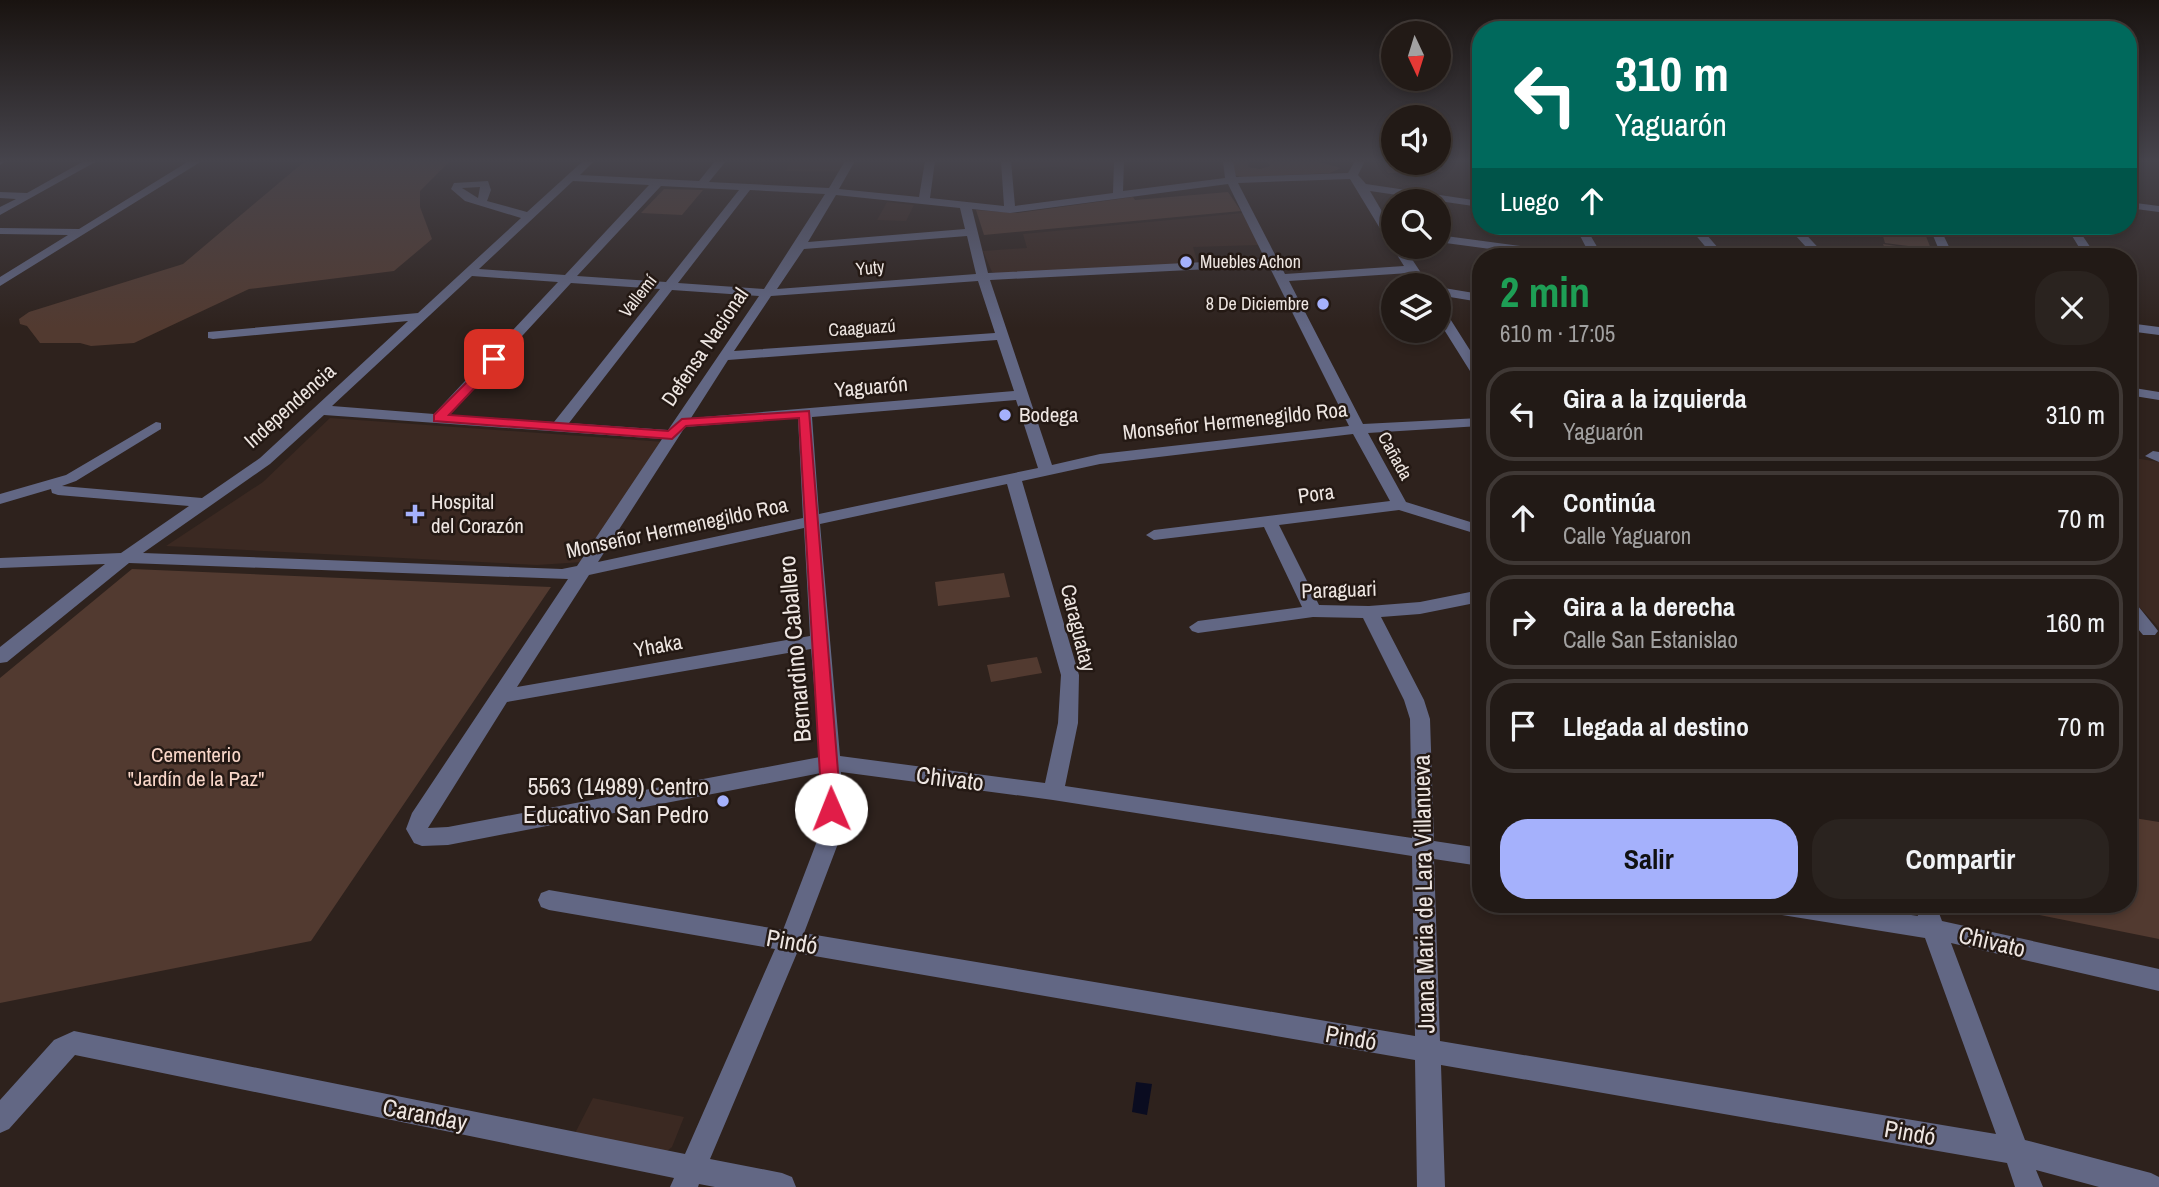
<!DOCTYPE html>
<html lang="es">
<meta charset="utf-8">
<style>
body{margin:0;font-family:"Archivo Narrow",sans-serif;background:#2a231f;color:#f1f3f6;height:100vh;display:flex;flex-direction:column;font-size:26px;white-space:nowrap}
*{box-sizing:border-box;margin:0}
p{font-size:23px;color:#a2a1a1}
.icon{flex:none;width:38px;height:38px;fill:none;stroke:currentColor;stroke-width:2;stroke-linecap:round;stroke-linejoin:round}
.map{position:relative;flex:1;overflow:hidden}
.details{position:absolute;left:1472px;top:248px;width:665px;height:665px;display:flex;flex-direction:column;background:#221a16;border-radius:28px;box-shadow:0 4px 10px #0003,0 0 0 2px #3f3835}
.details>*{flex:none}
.banner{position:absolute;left:1472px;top:21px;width:665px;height:214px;border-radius:28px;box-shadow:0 4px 10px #0003,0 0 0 2px #3f3835;background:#00695c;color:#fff;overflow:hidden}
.needle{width:46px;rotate:176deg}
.fabs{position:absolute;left:1381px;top:21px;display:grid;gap:14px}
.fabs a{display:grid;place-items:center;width:70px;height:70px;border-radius:50%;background:#221a16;box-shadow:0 4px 10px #0003,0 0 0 2px #3f3835;font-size:35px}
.pin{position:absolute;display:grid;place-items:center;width:60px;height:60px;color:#fff;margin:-30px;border-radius:14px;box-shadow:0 4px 10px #0006}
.me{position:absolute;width:77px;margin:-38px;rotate:359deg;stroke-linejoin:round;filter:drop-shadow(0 0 5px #0008)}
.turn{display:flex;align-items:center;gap:24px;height:147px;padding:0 28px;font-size:32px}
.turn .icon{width:91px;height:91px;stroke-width:2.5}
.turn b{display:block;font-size:49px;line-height:60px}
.then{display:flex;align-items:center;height:66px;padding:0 28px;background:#0003;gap:14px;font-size:26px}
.round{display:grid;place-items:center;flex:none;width:74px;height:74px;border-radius:28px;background:#2a231f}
.summary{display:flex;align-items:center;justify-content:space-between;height:119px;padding:0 28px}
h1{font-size:42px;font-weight:700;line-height:52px;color:#1e9e55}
.button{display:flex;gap:14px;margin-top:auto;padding:14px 28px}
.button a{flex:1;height:80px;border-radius:28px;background:#a5b1fc;color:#111;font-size:28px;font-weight:700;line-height:80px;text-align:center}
.button a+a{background:#2a231f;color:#f1f3f6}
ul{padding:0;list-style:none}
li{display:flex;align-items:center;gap:21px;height:94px;margin:0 14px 10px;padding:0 14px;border:4px solid #3f3835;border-radius:28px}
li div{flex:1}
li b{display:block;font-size:26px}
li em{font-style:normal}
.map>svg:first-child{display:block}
.built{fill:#3b2922}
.green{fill:#523a30}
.water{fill:#0a0c20}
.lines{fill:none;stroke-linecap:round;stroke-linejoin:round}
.minor{fill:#626784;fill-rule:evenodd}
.route{fill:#e11d48;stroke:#92132f;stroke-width:2}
.poi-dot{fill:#a5b1fc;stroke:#241914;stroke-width:2.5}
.labels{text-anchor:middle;stroke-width:5;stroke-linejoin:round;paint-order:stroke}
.far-poi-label{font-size:18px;fill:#eee6e2;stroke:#241914;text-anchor:start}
.far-street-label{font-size:18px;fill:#eee6e2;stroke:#241914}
.street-label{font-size:21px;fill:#eee6e2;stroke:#241914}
.poi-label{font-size:21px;fill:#eee6e2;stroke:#241914;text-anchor:start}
.park-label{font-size:21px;fill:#f9d7c9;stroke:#241914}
.near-street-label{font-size:24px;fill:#eee6e2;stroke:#241914}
.near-poi-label{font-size:24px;fill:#eee6e2;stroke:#241914;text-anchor:end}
</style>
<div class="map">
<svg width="2159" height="1187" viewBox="0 0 2159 1187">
<rect width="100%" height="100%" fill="#2e221d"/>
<path class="built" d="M792 161H844L839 172 785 171Z
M1010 161H1113V170L1074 169 1068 166 1011 170Z
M887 202 914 205 906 221 877 220Z
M1243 213 1259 245 1193 247 1198 264 996 273 992 272 983 251 1027 248 1023 234Z
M330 418 665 442 583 562 537 565 166 546 263 482Z
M2128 457 2159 462V628L2128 595Z
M593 1098 684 1117 672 1147 661 1156 572 1139Z"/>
<path class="green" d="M305 161H450L420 191V207L432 239 394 271 249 289 134 343 91 346 80 343H40L27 326 20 324 19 319 29 312 183 264Z
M1228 161H1249L1248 167 1260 169 1270 166 1267 161H1316L1341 168 1330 173 1243 177 1233 175Z
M1382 161 1437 163 1443 172 1388 173Z
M664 189 703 190 682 215 641 213Z
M1228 192 1241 211 984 235 976 210 1017 213 1133 197 1135 200Z
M1880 226H1922L1931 249 1885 243Z
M1883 244 1931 251 1934 257H1888Z
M132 569 551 587 311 941 0 1003V678Z
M1004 573 1010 597 938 606 935 582Z
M1037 657 1042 673 991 682 987 665Z
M2128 817 2159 822V939L1989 905H2128Z"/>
<path class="water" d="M1136 1082 1152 1084 1147 1115 1132 1112Z"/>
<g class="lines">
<path class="minor" d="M0 161H6L0 165Z
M84 161H97L0 215V207L16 199 0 198V192L27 193Z
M189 161H202L0 286V277L68 235 0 234V228L79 229Z
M583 161H594L580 175 699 181 715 161H726L709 182 829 188 845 161H855L839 189 919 197 925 161H935L930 198 1004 206 1001 161H1011L1015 206 1113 193 1114 161H1124L1123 191 1225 178 1223 161H1233L1236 177 1348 173 1355 161H1365L1358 175 1366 184 1480 201V207L1370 191 1393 230V243L1387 240 1350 179 1238 183 1285 274 1404 266 1392 247 1393 246 1404 247 1429 285H1417L1409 273 1289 281 1363 424 1480 418V426L1368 433 1406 502 1480 525V535L1399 510 1279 525 1319 605 1369 606 1420 602 1480 590V602L1420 614 1381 617 1424 700 1430 719 1434 841 1480 848V866L1434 859 1440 1041 1996 1134 1925 938 1782 915 1774 912 1771 905H1843L1918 916 1914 905H1936L1942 921 2159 969V991L1951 943 2025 1140 2151 1173 2159 1177V1187H2099L2036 1170 2043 1187H2015L2007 1163 1441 1065 1445 1187H1417L1415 1060 797 953 710 1159 782 1173 792 1177 796 1187H715L699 1184 698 1187H670L674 1178 75 1055 9 1129 0 1133V1100L54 1040 74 1031 685 1154 775 949 549 910 541 907 538 900 541 893 549 890 783 930 817 841 821 773 448 845 422 846 414 843 406 829 412 813 568 579 129 563 7 662 0 663V647L105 564 0 568V558L121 553 189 506 58 495 52 493 51 489 0 504V494L66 475 156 422 161 423V429L76 481 62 486 202 498 260 458 408 321 213 339 208 338V332L418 313 521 218 465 201 451 189 454 183 488 181 491 190 487 201 527 212ZM573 181 649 185 565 275 479 269ZM1228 184 1265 259 988 273 972 209 1010 213ZM661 186 739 190 666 282 577 276ZM480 187 478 198 462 188ZM750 190 825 194 764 289 678 283ZM836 195 960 208 965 229 808 242ZM967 236 976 274 777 289 804 249ZM1269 266 1349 426 1100 454 1052 465 990 280ZM472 276 558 282 434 414 332 406ZM978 281 995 333 734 351 771 296ZM571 283 660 289 554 422 449 415ZM672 290 759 296 668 430 569 423ZM997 340 1014 391 691 418 728 360ZM1016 400 1038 468 819 514 812 417ZM324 415 662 439 577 566 562 569 143 553 270 464ZM798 418 803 518 598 562 685 427ZM1353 434 1390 501 1154 530 1146 535 1154 540 1264 527 1302 607 1198 621 1189 627 1192 631 1198 633 1313 617 1363 618 1404 700 1410 719 1412 838 1065 786 1078 723 1079 675 1022 481 1100 464ZM1007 484 1061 675 1058 723 1045 783 840 756 820 524ZM804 528 810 636 517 687 589 575ZM811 649 820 757 448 827 428 828 507 702ZM841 772 1053 800 1412 856 1415 1036 804 933 839 841Z
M2128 202 2159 206V212L2128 208Z
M1575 226H1585L1603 257H1591Z
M1688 226H1699L1726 257H1714Z
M1787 226H1798L1827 257H1815Z
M1929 226H1939L1954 257H1942Z
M2066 226H2076L2097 257H2085Z
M1438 235 1573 253 1579 257H1550L1438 242Z
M1438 287 1480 294V302L1438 295Z
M1438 305 1442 306 1480 366V380L1475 379 1438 320Z
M2128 323 2159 327V335L2128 331Z
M2128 387 2159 392V400L2128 395Z
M2153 451 2159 452V462L2145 456Z
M2128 599 2134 601 2155 627 2158 631 2155 635H2143L2128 617Z"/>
</g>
<linearGradient id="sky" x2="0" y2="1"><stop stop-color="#191310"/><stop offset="0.49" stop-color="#46444c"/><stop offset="1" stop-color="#46444c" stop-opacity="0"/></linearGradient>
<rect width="2159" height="328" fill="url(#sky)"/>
<path class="route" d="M494 355 500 359 499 362 449 415 668 431 682 419 809 411 841 809 838 814H825L822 809 799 418 686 426 672 439 434 421V415Z"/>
<g class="poi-dot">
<circle cx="1186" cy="262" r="7"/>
<circle cx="1323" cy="304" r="7"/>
<circle cx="1005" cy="415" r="7"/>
<path d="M411.5 503.5h7v7h7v7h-7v7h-7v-7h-7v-7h7z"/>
<circle cx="723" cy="801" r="7"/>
</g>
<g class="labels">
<g class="far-poi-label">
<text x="1200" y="268">Muebles Achon</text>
<text x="1309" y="310" text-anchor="end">8 De Diciembre</text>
</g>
<g class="far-street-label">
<text transform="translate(870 268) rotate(-5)" y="6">Yuty</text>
<text transform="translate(638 296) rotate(-52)" y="6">Vallemí</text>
<text transform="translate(862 328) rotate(-4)" y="6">Caaguazú</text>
<text transform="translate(1395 456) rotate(61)" y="6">Cañada</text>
</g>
<g class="street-label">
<text transform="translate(705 347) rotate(-56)" y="7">Defensa Nacional</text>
<text transform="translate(871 387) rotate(-5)" y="7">Yaguarón</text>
<text transform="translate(290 406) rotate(-42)" y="7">Independencia</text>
<text transform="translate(1235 421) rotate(-6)" y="7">Monseñor Hermenegildo Roa</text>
<text transform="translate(1316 494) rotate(-8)" y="7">Pora</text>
<text transform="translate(677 528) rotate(-12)" y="7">Monseñor Hermenegildo Roa</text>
<text transform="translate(1339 590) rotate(-2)" y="7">Paraguari</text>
<text transform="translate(1078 628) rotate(76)" y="7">Caraguatay</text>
<text transform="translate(658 646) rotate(-10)" y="7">Yhaka</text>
</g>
<g class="poi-label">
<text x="1019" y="422">Bodega</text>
<text x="431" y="509">Hospital<tspan x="431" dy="24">del Corazón</tspan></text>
</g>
<g class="park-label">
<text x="196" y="762">Cementerio<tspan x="196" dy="24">"Jardín de la Paz"</tspan></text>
</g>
<g class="near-street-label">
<text transform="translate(795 649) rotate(-95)" y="8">Bernardino Caballero</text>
<text transform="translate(950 779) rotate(7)" y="8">Chivato</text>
<text transform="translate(1424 894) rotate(-91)" y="8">Juana Maria de Lara Villanueva</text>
<text transform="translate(792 942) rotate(10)" y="8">Pindó</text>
<text transform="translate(1992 942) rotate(13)" y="8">Chivato</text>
<text transform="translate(1351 1038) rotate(10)" y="8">Pindó</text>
<text transform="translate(425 1115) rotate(11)" y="8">Caranday</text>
<text transform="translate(1910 1133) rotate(10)" y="8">Pindó</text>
</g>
<g class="near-poi-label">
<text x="709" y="795">5563 (14989) Centro<tspan x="709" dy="28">Educativo San Pedro</tspan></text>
</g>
</g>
</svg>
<div class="fabs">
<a><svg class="needle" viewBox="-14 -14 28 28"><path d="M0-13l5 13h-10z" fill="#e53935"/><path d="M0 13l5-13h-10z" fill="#a2a1a1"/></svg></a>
<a><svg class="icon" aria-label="sound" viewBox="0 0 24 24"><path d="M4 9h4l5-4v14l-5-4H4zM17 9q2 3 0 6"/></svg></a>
<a><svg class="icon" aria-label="search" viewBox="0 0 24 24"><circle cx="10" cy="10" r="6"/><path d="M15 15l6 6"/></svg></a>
<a><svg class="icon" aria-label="layers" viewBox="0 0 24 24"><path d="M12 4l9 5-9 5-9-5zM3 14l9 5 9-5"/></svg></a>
</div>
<div class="pin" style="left:494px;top:359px;background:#d93025"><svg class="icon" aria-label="arrive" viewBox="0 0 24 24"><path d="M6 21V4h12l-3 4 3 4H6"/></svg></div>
<svg class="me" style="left:831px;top:809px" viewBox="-20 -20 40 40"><circle r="19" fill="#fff"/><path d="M0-13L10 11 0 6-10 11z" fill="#e11d48"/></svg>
<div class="banner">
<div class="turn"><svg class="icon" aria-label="left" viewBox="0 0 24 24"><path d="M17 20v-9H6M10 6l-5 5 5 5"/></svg><div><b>310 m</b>Yaguarón</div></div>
<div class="then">Luego<svg class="icon" aria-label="ahead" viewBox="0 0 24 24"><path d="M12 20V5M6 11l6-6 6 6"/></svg></div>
</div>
<section class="details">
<div class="summary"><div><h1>2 min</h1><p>610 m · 17:05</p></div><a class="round"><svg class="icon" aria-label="close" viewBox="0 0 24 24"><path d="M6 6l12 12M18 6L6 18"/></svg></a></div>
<ul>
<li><svg class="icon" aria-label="left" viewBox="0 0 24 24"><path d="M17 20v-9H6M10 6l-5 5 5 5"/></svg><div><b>Gira a la izquierda</b><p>Yaguarón</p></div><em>310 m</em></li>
<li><svg class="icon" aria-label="ahead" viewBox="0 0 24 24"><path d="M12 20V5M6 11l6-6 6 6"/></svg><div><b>Continúa</b><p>Calle Yaguaron</p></div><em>70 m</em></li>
<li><svg class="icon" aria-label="right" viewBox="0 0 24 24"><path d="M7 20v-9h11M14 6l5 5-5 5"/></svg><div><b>Gira a la derecha</b><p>Calle San Estanislao</p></div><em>160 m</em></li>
<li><svg class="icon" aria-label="arrive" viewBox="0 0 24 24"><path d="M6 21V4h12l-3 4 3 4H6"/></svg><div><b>Llegada al destino</b></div><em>70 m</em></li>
</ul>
<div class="button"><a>Salir</a><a>Compartir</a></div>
</section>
</div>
